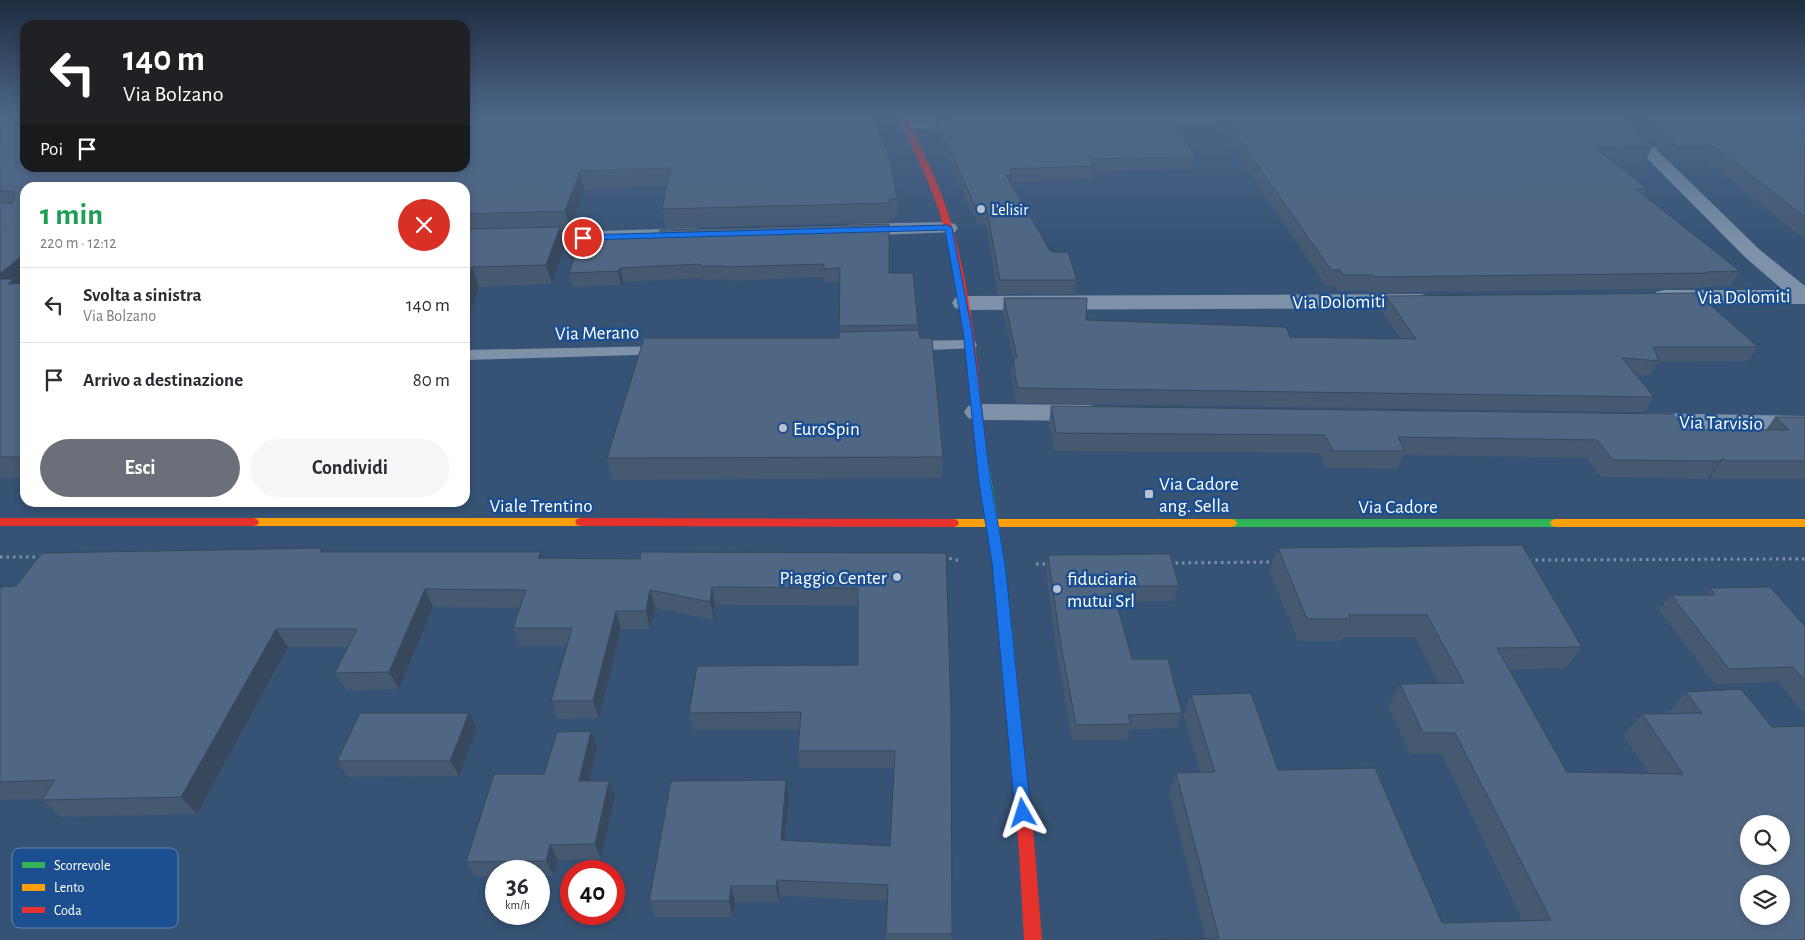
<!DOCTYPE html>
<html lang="it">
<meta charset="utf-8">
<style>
body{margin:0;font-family:"Alegreya Sans",sans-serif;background:#f7f7f7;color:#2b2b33;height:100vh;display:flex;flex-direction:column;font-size:19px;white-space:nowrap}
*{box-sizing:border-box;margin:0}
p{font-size:16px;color:#7c7c81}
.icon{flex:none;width:28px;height:28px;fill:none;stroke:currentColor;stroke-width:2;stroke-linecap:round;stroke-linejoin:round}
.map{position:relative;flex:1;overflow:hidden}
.details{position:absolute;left:20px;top:182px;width:450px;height:325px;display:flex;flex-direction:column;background:#fff;border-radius:15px;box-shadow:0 2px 8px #0003}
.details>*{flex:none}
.top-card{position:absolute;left:20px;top:20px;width:450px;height:152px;border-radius:15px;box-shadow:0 2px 8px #0003;background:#202124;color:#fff;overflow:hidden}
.buttons{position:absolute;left:1740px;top:815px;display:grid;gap:10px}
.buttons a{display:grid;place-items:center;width:50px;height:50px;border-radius:50%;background:#fff;box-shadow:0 2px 8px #0003;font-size:25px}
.speed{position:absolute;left:485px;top:860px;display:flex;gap:10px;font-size:25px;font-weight:700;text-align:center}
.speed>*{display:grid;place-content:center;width:65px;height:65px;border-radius:50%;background:#fff;box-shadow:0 2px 8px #0003;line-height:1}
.speed small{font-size:12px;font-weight:400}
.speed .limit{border:8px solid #d22;background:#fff;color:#111}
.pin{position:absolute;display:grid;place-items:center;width:42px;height:42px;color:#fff;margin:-21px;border:2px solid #fff;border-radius:50%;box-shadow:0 1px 5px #0007}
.me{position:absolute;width:55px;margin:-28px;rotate:354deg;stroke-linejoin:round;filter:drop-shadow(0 0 4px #0008)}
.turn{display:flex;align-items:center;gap:18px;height:105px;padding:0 20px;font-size:22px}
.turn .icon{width:65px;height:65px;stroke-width:2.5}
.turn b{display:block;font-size:35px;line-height:42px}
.then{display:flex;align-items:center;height:48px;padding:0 20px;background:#0003;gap:10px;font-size:19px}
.round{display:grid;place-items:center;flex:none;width:52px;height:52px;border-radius:26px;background:#f7f7f7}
.head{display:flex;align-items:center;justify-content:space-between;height:85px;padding:0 20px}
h1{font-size:30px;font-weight:600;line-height:38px;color:#1e9e55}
.cta{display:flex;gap:10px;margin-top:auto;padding:10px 20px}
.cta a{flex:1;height:58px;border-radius:30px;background:#6b6f79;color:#fff;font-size:20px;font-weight:600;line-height:58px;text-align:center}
.cta a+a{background:#f7f7f7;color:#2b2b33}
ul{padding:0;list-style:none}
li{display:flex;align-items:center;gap:15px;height:75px;padding:0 20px;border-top:1px solid #e1e1e2}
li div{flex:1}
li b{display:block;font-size:19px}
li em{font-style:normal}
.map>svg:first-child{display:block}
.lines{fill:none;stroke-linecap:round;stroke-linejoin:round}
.path{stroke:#7d92a8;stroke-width:3;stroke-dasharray:2.5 4;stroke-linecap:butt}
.lane{fill:#7d92a8;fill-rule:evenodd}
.street{fill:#7d92a8;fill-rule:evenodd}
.fast{fill:#30b455;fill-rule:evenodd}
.slow{fill:#ff9f0a;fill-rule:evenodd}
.jam{fill:#e5322d;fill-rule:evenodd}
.wall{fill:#455971}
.shaded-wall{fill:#38485c}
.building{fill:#506783;stroke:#38485c;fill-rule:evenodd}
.route{fill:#1a73e8;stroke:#114b97}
.poi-dot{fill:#b9c2ce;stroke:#1b4f8f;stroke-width:2}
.labels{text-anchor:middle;stroke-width:5;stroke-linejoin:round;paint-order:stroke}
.far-poi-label{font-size:16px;fill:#fff;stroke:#1b4f8f;text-anchor:start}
.street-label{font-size:19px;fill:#fff;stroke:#1b4f8f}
.poi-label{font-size:19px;fill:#fff;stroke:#1b4f8f;text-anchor:start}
.key{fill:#1b4f8f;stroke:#5f84b1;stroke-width:1}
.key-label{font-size:14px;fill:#fff}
</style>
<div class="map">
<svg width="1805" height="940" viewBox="0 0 1805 940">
<rect width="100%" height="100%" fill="#365274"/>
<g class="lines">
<path class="path" d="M0 557H42
M943 557 961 561
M1529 560 1805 559
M1169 563 1275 562
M1036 564H1050"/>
<path class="lane" d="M969 340 975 342 977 345 975 348 906 351 900 349 898 346 900 343 906 341Z
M664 346 670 348 672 351 670 354 465 360V350Z"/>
<path class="street" d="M1136 115H1261L1263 118 1261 122 1255 123 1130 124 1128 120 1130 116Z
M1604 115H1621L1760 250 1805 286V304H1664L1656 302 1653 297 1656 292 1664 290H1783L1746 258Z
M973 118 979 119 981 123 979 127 907 129 901 128 899 124 901 120 907 119Z
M948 222 955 224 958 228 955 232 851 236 844 234 841 230 844 226 851 224Z
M696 228 703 230 706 234 703 238 696 240 465 247V235Z
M1421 294 1429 296 1432 301 1429 306 1421 308 963 310 955 308 952 303 955 298 963 296Z
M977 404 1089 405 1098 407 1102 413 1098 419 1089 421 977 420 968 418 964 412 968 406Z
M1642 413 1805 416V432L1642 429 1633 427 1629 421 1633 415Z"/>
<path class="fast" d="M983 461 989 465 1005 563 1015 654 1013 658 1008 659 1003 658 1001 654 993 563 977 465Z
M1231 519H1556L1560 520 1562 523 1560 526 1556 527H1231L1227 526 1225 523 1227 520Z"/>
<path class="slow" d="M253 518H581L585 519 587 522 585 525 581 526H253L249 525 247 522 249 519Z
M953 519H1231L1235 520 1237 523 1235 526 1231 527H953L949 526 947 523 949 520Z
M1556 519H1805V527H1556L1552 526 1550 523 1552 520Z"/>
<path class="jam" d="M900 115H906C921 147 937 179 948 213 974 294 978 381 989 465L983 469 977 465C968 386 964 305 944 228 934 188 912 153 900 115Z
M0 518H253L257 519 259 522 257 525 253 526H0Z
M581 518 953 519 957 520 959 523 957 526 953 527 581 526 577 525 575 522 577 519Z
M1008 649 1013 650 1015 654 1035 851 1042 940H1024L1019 851 1001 654 1003 650Z"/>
</g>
<path class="wall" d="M0 115H465L897 199V217L890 218V222L666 228 662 209 667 186 584 189 570 230 561 231 565 246 552 284 479 287 465 326V188H25V478H0Z
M927 115H1081L928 117Z
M1173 115V117L1195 157 1192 169 1093 172 1092 179 1012 182V184L1051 252 1077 280 1075 294H998L986 225H978L934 130 935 118Z
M1220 115H1621L1653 146 1646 160 1612 161 1647 188 1643 195 1740 271 1730 286 1699 287 1698 288 1369 293 1368 290 1338 291 1334 286H1326L1217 126Z
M1623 115H1805V240L1706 160H1670Z
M659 236 889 273 918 325V330L943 457 942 478 612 480 607 458 839 338 840 332V282L825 283 824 277 727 281V279L702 280V278L623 282 621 285 572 287 569 273Z
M1386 296 1758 347 1748 361 1659 362 1650 376 1635 375 1654 397 1645 412 1016 403 1011 372 1013 358 1003 312 1004 298 1086 320 1290 337 1400 338 1381 310Z
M1051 406 1686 430H1766L1775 417H1805V479H1713L1710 476 1707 479 1601 477 1586 458 1404 455 1397 469 1326 468 1319 453 1054 451 1049 423Z
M322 548 325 552H541L543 558 640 559 946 553 951 940H886L888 901 780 896 779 902H735L733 917H655L649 901 789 798 785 840 890 846 894 768H800L798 751 800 730H693L689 713 858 665V606L715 605 714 620 655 608 650 629H621L599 718 558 719 551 701 567 646H520L513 628 520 608 433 607 399 689 347 691 335 673 348 647H288L197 814 61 817 42 800 43 799 0 800V587L16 586Z
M1278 548 1582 647 1566 668 1509 670 1567 772 1649 773 1623 735 1642 714H1667L1686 692 1741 689 1805 940 1184 939 1205 938 1169 794 1176 773 1200 772 1184 716 1191 695 1278 770 1442 923 1523 921 1441 754H1410L1388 706 1400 684H1439L1415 637H1343L1341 641H1298L1269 570Z
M1048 555 1179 586 1174 601 1116 602 1132 659 1182 713 1177 728 1129 730 1127 740H1072L1057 655 1046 570Z
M1710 588 1805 626V715L1778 682 1715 684 1659 610 1671 595H1705Z
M469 713 477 729 459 776 348 777 337 761Z
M591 731 597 747 589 781H609L615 796 601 859 558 860 554 876H539V871H496V876H475L466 862 544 774Z"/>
<path class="shaded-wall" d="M580 171 584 189 570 230 565 211Z
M1012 174 1011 187 1006 175Z
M560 227 565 246 552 284 546 265Z
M25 253V284L0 290V274Z
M472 267 479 287 465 326V287Z
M620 268 623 282 621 285 618 271Z
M1723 458 1710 476 1707 479 1720 461Z
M322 548 333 566 320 552Z
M541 552 547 570 538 558Z
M712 587 715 605 714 620 710 602Z
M425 589 433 607 399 689 389 672Z
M650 590 655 608 650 629 646 611Z
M616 611 621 629 599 718 593 701Z
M276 629 288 647 197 814 181 797Z
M469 713 477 729 459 776 450 761Z
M591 731 597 747 586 796 579 781Z
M786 780 789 798 783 856 781 840Z
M609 781 615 796 601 859 595 844Z
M550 845 558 860 554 876 546 861Z
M777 880 780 896 779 902 776 886Z
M731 886 735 902 733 917 729 901Z"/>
<path class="building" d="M0 115H25V168H465V115H873L890 159 897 199H889V203L662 209 671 168 580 171 565 211 465 214V188H25V253L0 274V203H13L15 193 13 191H0Z
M1173 115 1172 116 1195 157 1091 159 1094 166 1010 169 1012 174 1006 175 1051 252H1068L1077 280H1000L987 211 978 212 935 118Z
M1222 115H1621L1653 146 1595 148 1647 188 1636 189 1740 271 1706 272 1707 273 1375 277 1373 275H1343L1340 270H1331Z
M1644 115H1805V217L1714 146 1678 147Z
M889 224V273H913L918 325 839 326 840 268 824 269V264L725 267V266H700V264L620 268 618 271 569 273 581 239 659 236 660 230Z
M560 227 546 265 472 267 465 287V229Z
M0 279H14L8 284 25 283V457H0Z
M1697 293 1758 347H1653L1659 361 1622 358 1654 397 1017 388 1013 358H1017L1004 298H1087L1086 320 1286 327 1290 337 1416 339 1386 296Z
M919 330 920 338H932L943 457 607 458 644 338H839V332Z
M1051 406 1673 414 1686 430H1789L1775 417H1805V461H1726L1723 458 1720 461 1613 460 1597 440 1398 437 1405 451H1333L1325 435 1056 433Z
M1522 545 1582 647 1497 648 1567 772 1683 774 1642 714 1702 713 1686 692 1741 689 1772 727 1805 726V940H1153L1184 938V939L1219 938 1176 773 1215 772 1191 695 1251 693 1278 770 1375 768 1442 923 1551 920 1455 733H1423L1400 684 1464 683 1427 615H1349L1351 619H1307L1278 548ZM1749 824H1781V856H1749ZM1749 884H1781V916H1749Z
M322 548 320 552H541L538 558 640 559 641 552 946 553 951 709 952 934H886L888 885 777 880 776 886H731L729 901H649L671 781 786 780 781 840 890 846 895 751H798L801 712 689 713 697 666 858 665V588L712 587 710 602 650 590 646 611H616L593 701H551L572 628H513L526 590 425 589 389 672 335 673 357 629H276L181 797 42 800 55 780 0 782V587L16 586 42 553Z
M1170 554 1179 586H1112L1132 659H1168L1182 713 1128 715 1131 724 1076 725 1060 640 1048 555Z
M1770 587 1805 626V681L1793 667 1729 669 1671 595H1715L1710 588Z
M360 713H469L450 761H337Z
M591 731 579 781H609L595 844 550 845 546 861 466 862 494 774H544L557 732Z"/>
<linearGradient id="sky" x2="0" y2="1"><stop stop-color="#1e2d40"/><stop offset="0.47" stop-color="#4c6688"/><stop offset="1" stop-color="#4c6688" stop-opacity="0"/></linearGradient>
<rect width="1805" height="246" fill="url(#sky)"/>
<path class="route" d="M948 225 952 228 972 331 991 484 1005 563 1031 813 1028 818 1023 820 1017 818 1015 813 992 563 979 484 963 331 945 230 583 240 578 238 583 235Z"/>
<g class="poi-dot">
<circle cx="981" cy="209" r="5"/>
<circle cx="783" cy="428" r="5"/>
<rect x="1144" y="489" width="10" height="10" rx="2.5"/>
<circle cx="897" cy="577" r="5"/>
<circle cx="1057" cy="589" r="5"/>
</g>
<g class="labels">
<g class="far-poi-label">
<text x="991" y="215">L'elisir</text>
</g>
<g class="street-label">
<text transform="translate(1744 296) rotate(-1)" y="7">Via Dolomiti</text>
<text transform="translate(1339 301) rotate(-1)" y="7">Via Dolomiti</text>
<text transform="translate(597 332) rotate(-1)" y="7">Via Merano</text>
<text transform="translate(1721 422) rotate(1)" y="7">Via Tarvisio</text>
<text x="541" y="512">Viale Trentino</text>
<text x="1398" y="513">Via Cadore</text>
</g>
<g class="poi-label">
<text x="793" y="435">EuroSpin</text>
<text x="1159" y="490">Via Cadore<tspan x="1159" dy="22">ang. Sella</tspan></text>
<text x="887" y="584" text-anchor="end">Piaggio Center</text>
<text x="1067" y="585">fiduciaria<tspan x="1067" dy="22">mutui Srl</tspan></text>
</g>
</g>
<rect x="12" y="848" width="166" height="80" rx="8" class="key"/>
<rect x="22" y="862" width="23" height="6" fill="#30b455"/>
<rect x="22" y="884" width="23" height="7" fill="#ff9f0a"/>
<rect x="22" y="907" width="23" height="6" fill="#e5322d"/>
<g class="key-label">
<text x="54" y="870">Scorrevole</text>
<text x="54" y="892">Lento</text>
<text x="54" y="915">Coda</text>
</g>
</svg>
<div class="buttons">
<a><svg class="icon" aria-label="search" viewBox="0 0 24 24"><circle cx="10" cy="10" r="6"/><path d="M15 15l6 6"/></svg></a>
<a><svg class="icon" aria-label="layers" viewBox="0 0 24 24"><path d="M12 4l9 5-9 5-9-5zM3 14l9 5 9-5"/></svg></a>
</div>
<div class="speed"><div>36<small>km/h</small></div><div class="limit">40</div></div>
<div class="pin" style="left:583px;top:238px;background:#d93025"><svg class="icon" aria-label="arrive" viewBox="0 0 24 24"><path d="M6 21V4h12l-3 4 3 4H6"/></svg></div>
<svg class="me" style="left:1023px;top:813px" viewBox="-20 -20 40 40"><path d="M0-17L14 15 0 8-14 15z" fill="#1a73e8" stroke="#fff" stroke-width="4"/></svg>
<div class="top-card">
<div class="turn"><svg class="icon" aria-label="left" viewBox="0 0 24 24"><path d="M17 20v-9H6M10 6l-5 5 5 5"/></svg><div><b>140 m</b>Via Bolzano</div></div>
<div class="then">Poi<svg class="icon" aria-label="arrive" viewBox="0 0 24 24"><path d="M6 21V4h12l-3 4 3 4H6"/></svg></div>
</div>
<section class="details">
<div class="head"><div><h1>1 min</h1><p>220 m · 12:12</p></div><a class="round" style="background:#d93025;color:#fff"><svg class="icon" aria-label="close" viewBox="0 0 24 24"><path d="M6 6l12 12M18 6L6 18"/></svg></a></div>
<ul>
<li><svg class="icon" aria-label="left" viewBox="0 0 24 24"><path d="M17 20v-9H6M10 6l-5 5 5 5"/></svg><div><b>Svolta a sinistra</b><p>Via Bolzano</p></div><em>140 m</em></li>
<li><svg class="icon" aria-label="arrive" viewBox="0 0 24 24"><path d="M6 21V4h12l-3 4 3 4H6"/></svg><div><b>Arrivo a destinazione</b></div><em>80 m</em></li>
</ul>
<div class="cta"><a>Esci</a><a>Condividi</a></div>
</section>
</div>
